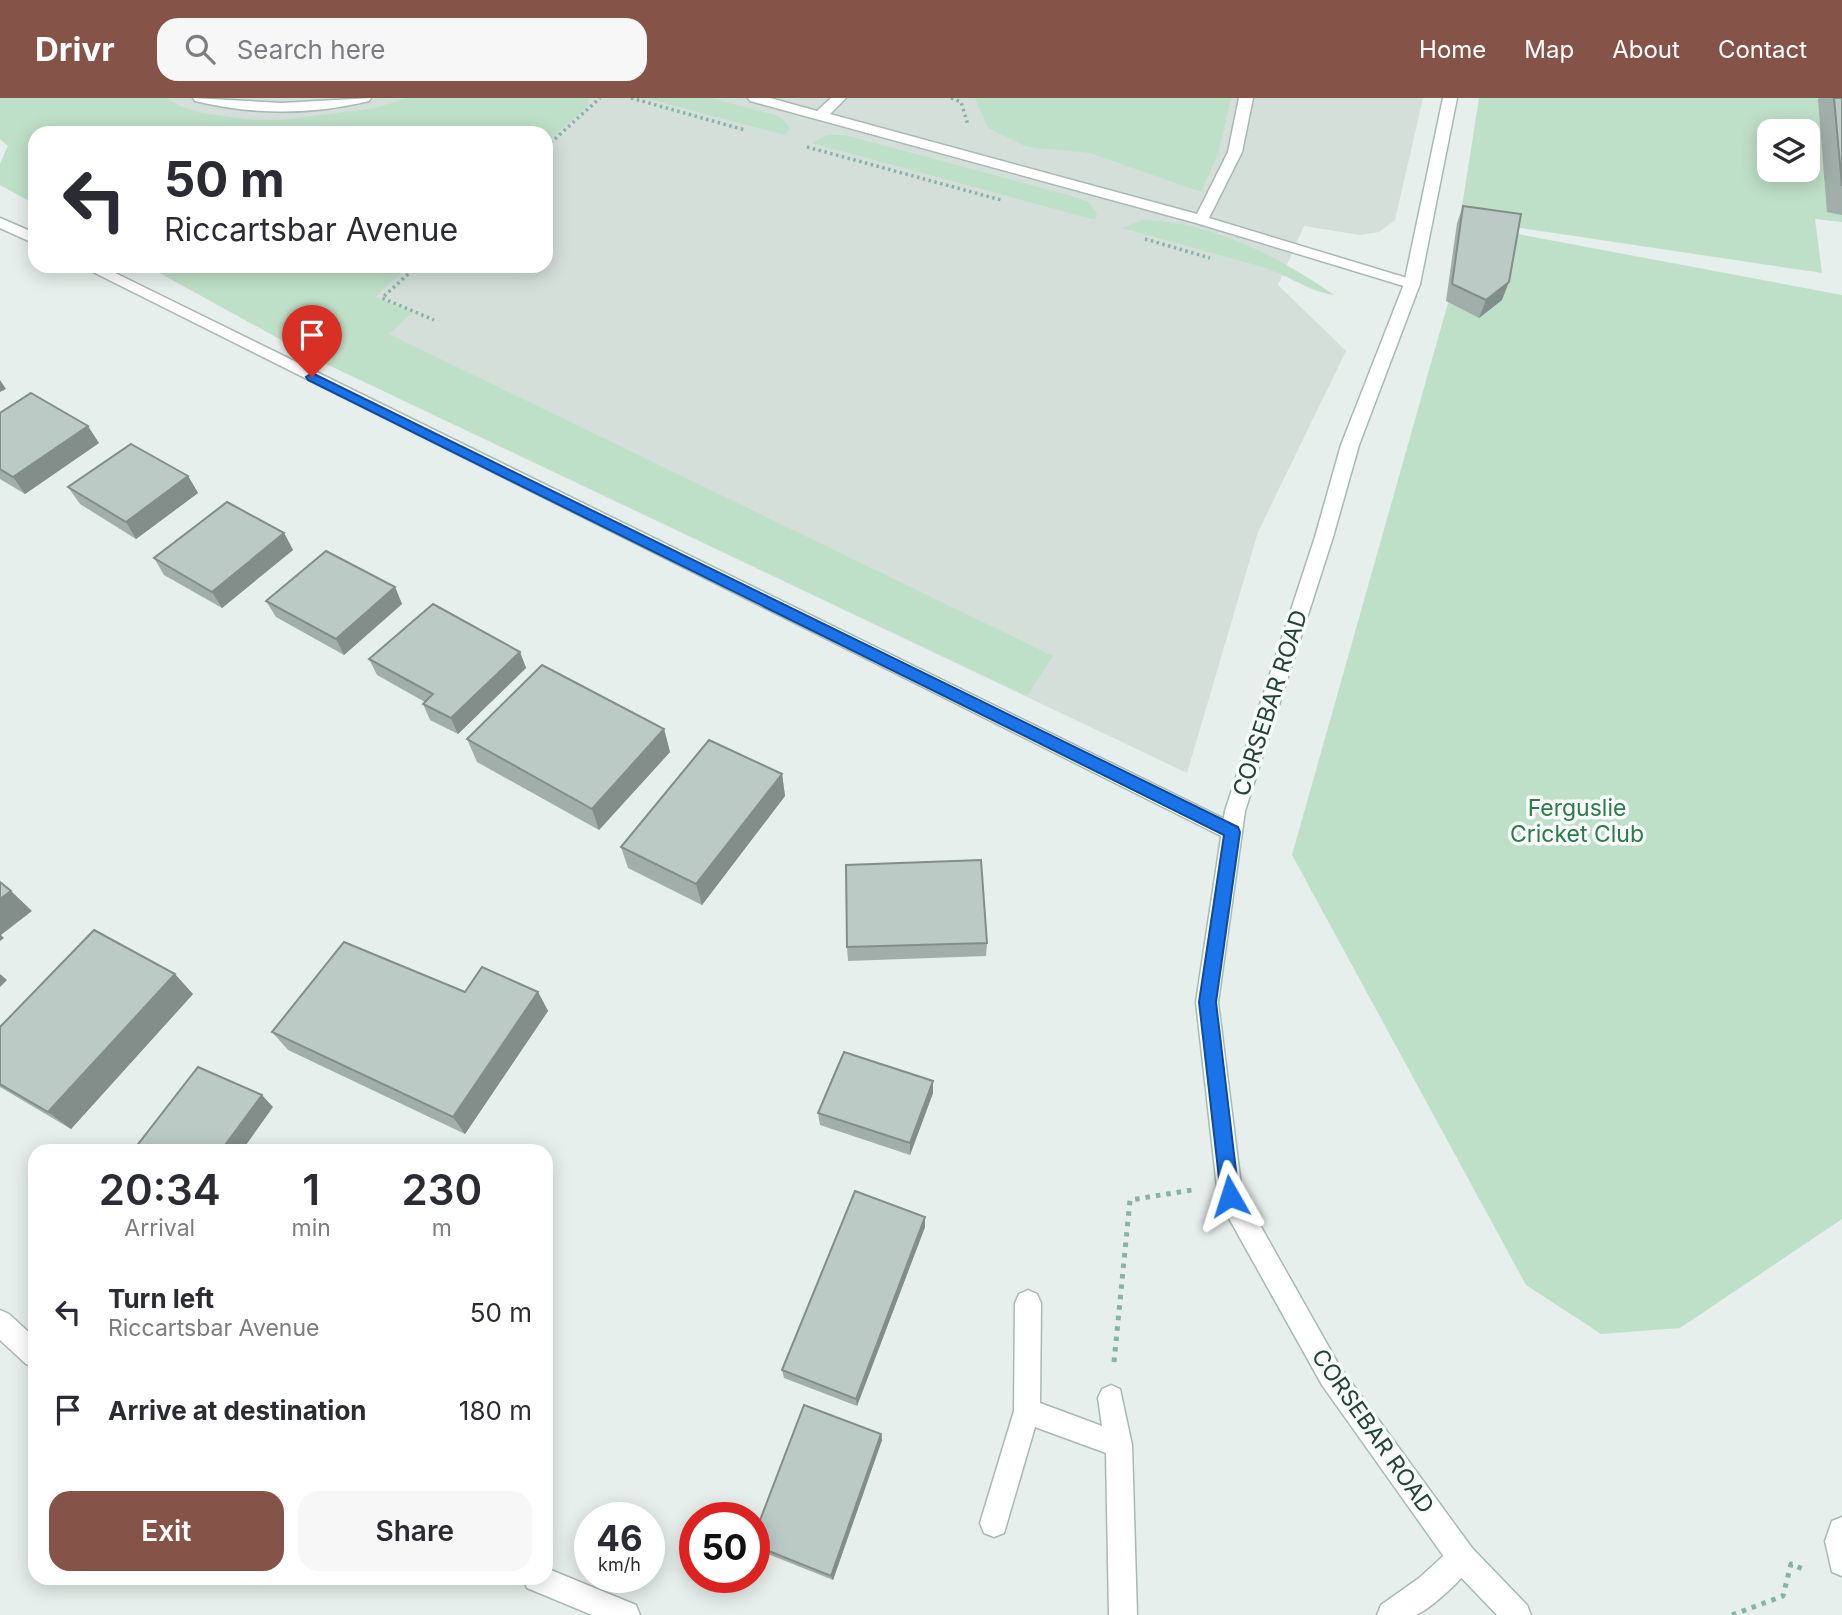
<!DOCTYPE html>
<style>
body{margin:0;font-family:Inter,sans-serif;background:#f7f7f7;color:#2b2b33;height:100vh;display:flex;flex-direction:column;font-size:26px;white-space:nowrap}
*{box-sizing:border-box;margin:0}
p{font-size:23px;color:#7c7c81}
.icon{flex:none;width:38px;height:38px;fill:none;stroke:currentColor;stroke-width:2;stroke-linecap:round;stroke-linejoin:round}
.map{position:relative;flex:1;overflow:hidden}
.panel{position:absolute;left:28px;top:1046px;width:525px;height:441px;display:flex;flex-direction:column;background:#fff;border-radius:21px;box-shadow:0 4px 18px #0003}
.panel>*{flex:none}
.top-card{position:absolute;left:28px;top:28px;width:525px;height:147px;border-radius:21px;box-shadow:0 4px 18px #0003;background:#fff;color:#2b2b33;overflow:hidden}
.tools{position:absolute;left:1757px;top:21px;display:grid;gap:14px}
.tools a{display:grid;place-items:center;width:63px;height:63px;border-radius:14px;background:#fff;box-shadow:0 4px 18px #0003;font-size:35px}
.speed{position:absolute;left:574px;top:1404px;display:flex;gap:14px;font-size:35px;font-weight:700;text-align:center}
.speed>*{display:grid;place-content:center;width:91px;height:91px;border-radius:50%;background:#fff;box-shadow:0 4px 18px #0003;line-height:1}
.speed small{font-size:18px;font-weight:400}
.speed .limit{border:10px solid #d22;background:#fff;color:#111}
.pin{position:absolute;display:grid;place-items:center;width:60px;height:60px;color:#fff;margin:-72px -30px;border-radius:50% 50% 50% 0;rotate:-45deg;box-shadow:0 0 7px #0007}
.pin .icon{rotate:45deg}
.me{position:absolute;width:77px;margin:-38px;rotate:354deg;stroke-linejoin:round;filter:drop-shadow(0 0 5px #0008)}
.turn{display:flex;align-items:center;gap:24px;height:147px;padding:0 21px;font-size:32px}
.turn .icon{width:91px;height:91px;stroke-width:2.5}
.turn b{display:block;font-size:49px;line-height:60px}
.eta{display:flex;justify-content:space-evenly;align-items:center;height:119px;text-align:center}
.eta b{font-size:42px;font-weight:600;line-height:49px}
.button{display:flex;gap:14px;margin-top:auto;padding:14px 21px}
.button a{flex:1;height:80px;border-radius:21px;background:#855347;color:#fff;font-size:28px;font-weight:600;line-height:80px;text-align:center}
.button a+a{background:#f7f7f7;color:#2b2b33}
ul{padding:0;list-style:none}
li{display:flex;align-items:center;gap:21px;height:98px;padding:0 21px}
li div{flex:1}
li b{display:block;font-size:26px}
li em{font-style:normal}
header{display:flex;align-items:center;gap:42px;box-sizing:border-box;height:98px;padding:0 35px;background:#855347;color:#fff}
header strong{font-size:33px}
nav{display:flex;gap:38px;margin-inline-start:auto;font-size:24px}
.search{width:490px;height:63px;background:#f7f7f7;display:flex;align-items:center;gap:18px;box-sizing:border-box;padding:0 24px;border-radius:21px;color:#7c7c81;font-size:26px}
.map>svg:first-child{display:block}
.built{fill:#d4dfda}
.green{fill:#bfe0c8;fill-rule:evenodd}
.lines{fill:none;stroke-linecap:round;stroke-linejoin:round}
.service-casing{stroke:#a8b8b2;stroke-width:3}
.minor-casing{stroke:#a8b8b2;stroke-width:3}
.tertiary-casing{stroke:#a8b8b2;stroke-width:3}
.secondary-casing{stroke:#a4bbb3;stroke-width:3}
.path-far1{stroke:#86b3a5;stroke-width:3.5;stroke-dasharray:2.5 3.5;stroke-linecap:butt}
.path{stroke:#86b3a5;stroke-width:5;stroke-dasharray:4.5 6;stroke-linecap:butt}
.service{fill:#fff;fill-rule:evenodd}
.minor{fill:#fff;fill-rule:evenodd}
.tertiary{fill:#fff;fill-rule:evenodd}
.secondary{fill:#fff;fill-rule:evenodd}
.wall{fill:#a1aea9}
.shaded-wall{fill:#838d89}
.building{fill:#bbcac4;stroke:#838d89;stroke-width:2}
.route{fill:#1a73e8;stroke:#114b97;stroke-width:2}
.labels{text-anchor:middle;stroke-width:7;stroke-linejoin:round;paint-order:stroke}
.street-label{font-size:23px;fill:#24423a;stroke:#f7fbf9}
.park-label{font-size:23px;fill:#2d7a4b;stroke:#f7fbf9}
</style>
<header>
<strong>Drivr</strong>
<div class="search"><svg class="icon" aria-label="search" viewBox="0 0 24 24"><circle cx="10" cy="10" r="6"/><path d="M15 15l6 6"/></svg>Search here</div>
<nav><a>Home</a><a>Map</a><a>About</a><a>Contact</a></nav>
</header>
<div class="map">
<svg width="1842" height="1517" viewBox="0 0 1842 1517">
<rect width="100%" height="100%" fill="#e6efeb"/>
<path class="built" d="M0 0H1423L1395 122 1379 134 1360 137 1304 128 1278 187 1346 253 1258 434 1187 675 318 262 147 168H546V35H35V106L0 87V66L8 48 0 41Z"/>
<path class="green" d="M0 0H167L180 8 202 15 253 22H281L375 10 407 0H588L589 3 588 8 546 45V35H35V106L0 87V66L8 48 0 41Z
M645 0H711L775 17 782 20 790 31 785 37Z
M975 0H1231L1218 56 1201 94 1090 55 1027 49 988 30Z
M1479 0H1842V124L1815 121 1822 175 1460 121ZM1769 33H1808V72H1769Z
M827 37H845L1079 100 1088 104 1097 115 1095 122 812 45Z
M1142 122C1211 123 1279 159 1334 197 1310 194 1289 178 1266 170L1122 130Z
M1470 127 1842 197V1121L1680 1230 1601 1236 1526 1187 1292 757Z
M147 168H409L375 199 412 215 389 236 1053 558 1027 598 318 262Z"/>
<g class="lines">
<defs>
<path id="service" d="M193 0 282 5 371 0 369 3C312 17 252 17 195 3Z
M748 0H770L817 13 831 0H846L830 16 1197 116 1228 54 1239 0H1253L1242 54 1209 120 1417 183 1420 186 1412 191 1407 189 1196 125 750 3Z"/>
<path id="minor" d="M0 120 35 135V146L0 130Z
M81 168H101L1239 728 1242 734 1239 740 1232 743 1225 740Z
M1028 1192 1037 1196 1041 1205 1040 1305 1102 1328 1098 1300 1102 1291 1111 1287 1120 1291 1132 1347 1137 1517H1109L1106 1355 1035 1329 1004 1435 994 1439 984 1435 980 1425 1014 1313 1015 1205 1019 1196Z
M0 1212 9 1216 35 1240V1270L26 1266 0 1242Z
M1462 1446 1472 1450 1476 1460C1469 1476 1432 1510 1416 1517 1406 1517 1388 1517 1377 1517L1381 1507 1419 1480 1452 1450Z
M546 1470 636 1507 640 1517H592L527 1490 523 1480H546Z"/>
<path id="tertiary" d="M1842 1419V1478L1832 1474 1825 1443 1832 1423Z"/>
<path id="secondary" d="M1443 0H1457L1420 186 1359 347 1333 439 1245 713 1218 904 1242 1095 1340 1269 1472 1450 1527 1507 1531 1517H1497L1452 1470 1322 1287 1221 1106 1218 1098 1196 904 1225 713 1315 439 1341 347 1404 186Z"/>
</defs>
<use href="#service" class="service-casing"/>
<use href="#minor" class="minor-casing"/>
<use href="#tertiary" class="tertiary-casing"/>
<use href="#secondary" class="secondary-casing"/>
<path class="path-far1" d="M631 0 745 32
M951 0 961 4 968 27
M546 49 600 0
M807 49 1001 102
M1145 141 1210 160
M417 168 382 200 434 222"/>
<path class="path" d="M1114 1264 1130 1102 1192 1092
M1732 1517 1783 1498 1791 1466 1805 1472"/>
<use href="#service" class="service"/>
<use href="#minor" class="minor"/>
<use href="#tertiary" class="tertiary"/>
<use href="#secondary" class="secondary"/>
</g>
<path class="wall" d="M1819 0H1842V117L1827 114 1818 2Z
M1463 108 1502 202 1479 220 1446 203 1457 125Z
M0 315 99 345 25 396 0 381Z
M188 378 198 395 136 441 80 406 68 389Z
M284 435 293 452 222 510 164 477 154 460Z
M395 489 402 506 344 557 276 519 266 503Z
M520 554 526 570 458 636 430 622 423 606 425 604 377 577 369 561Z
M664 631 670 654 599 732 477 664 467 641Z
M782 676 785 698 702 807 628 770 621 749Z
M987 845 986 858 848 863 847 849Z
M465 894H538L548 913 465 1036 288 952 272 934Z
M193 896 71 1031 0 989V929Z
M933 995 910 1057 820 1027 818 1015Z
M925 1129 857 1308 784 1280 782 1272Z
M881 1336 882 1342 833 1482 755 1451 754 1438Z"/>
<path class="shaded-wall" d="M1509 184 1502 202 1479 220 1486 202Z
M0 282 6 291 0 294Z
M88 328 99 345 25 396 13 379Z
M188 378 198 395 136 441 126 424Z
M284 435 293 452 222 510 212 494Z
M395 489 402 506 344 557 336 541Z
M520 554 526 570 458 636 451 620Z
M664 631 670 654 599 732 592 711Z
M782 676 785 698 702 807 696 786Z
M11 793 32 813 1 837 4 840 0 843V801Z
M0 876 7 882 0 889Z
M175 876 193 896 71 1031 48 1014Z
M538 894 548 913 465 1036 453 1019Z
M933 983V995L910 1057V1045Z
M262 997 273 1009 241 1054H220Z
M925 1119V1129L857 1308 856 1301Z
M881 1336 882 1342 833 1482 831 1478Z"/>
<path class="building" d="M1834 0H1842V88Z
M1463 108 1521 116 1509 184 1486 202 1452 186Z
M31 295 88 328 13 379 0 371V315Z
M131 346 188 378 126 424 68 389Z
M227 404 284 435 212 494 154 460Z
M326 453 395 489 336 541 266 503Z
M433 506 520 554 451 620 423 606 433 596 369 561Z
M542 567 664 631 592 711 467 641Z
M709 642 782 676 696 786 621 749Z
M981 762 987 845 847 849 846 767Z
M0 784 11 793 0 801Z
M94 832 175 876 48 1014 0 986V929Z
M344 844 465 894 482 869 538 894 453 1019 272 934Z
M844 954 933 983 910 1045 818 1015Z
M198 969 262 997 220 1054H132Z
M855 1093 925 1119 856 1301 782 1272Z
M804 1307 881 1336 831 1478 754 1447V1438Z"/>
<path class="route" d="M312 275 1238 729 1240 734 1216 904 1239 1098 1236 1104 1230 1107 1223 1104 1221 1098 1199 904 1224 737 308 282 306 279Z"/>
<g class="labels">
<g class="street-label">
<text transform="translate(1270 605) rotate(-72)" y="8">CORSEBAR ROAD</text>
<text transform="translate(1373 1333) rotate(55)" y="8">CORSEBAR ROAD</text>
</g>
<g class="park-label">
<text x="1577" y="718">Ferguslie<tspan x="1577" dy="26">Cricket Club</tspan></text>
</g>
</g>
</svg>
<div class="tools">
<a><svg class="icon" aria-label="layers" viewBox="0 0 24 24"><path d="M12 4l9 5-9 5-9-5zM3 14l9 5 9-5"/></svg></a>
</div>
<div class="speed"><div>46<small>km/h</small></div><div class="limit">50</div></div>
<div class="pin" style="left:312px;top:279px;background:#d93025"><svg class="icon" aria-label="arrive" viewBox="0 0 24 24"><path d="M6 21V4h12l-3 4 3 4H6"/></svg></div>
<svg class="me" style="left:1230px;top:1098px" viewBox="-20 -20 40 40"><path d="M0-17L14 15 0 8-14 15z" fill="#1a73e8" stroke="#fff" stroke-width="4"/></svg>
<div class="top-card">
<div class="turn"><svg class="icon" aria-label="left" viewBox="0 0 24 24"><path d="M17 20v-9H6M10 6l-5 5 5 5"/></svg><div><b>50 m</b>Riccartsbar Avenue</div></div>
</div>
<section class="panel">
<div class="eta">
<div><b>20:34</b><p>Arrival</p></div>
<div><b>1</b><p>min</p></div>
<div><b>230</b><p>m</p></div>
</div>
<ul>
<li><svg class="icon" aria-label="left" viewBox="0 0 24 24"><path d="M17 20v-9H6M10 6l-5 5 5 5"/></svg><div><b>Turn left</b><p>Riccartsbar Avenue</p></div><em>50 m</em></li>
<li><svg class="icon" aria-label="arrive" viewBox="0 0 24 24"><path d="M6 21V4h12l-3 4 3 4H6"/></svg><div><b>Arrive at destination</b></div><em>180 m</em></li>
</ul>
<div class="button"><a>Exit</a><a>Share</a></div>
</section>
</div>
